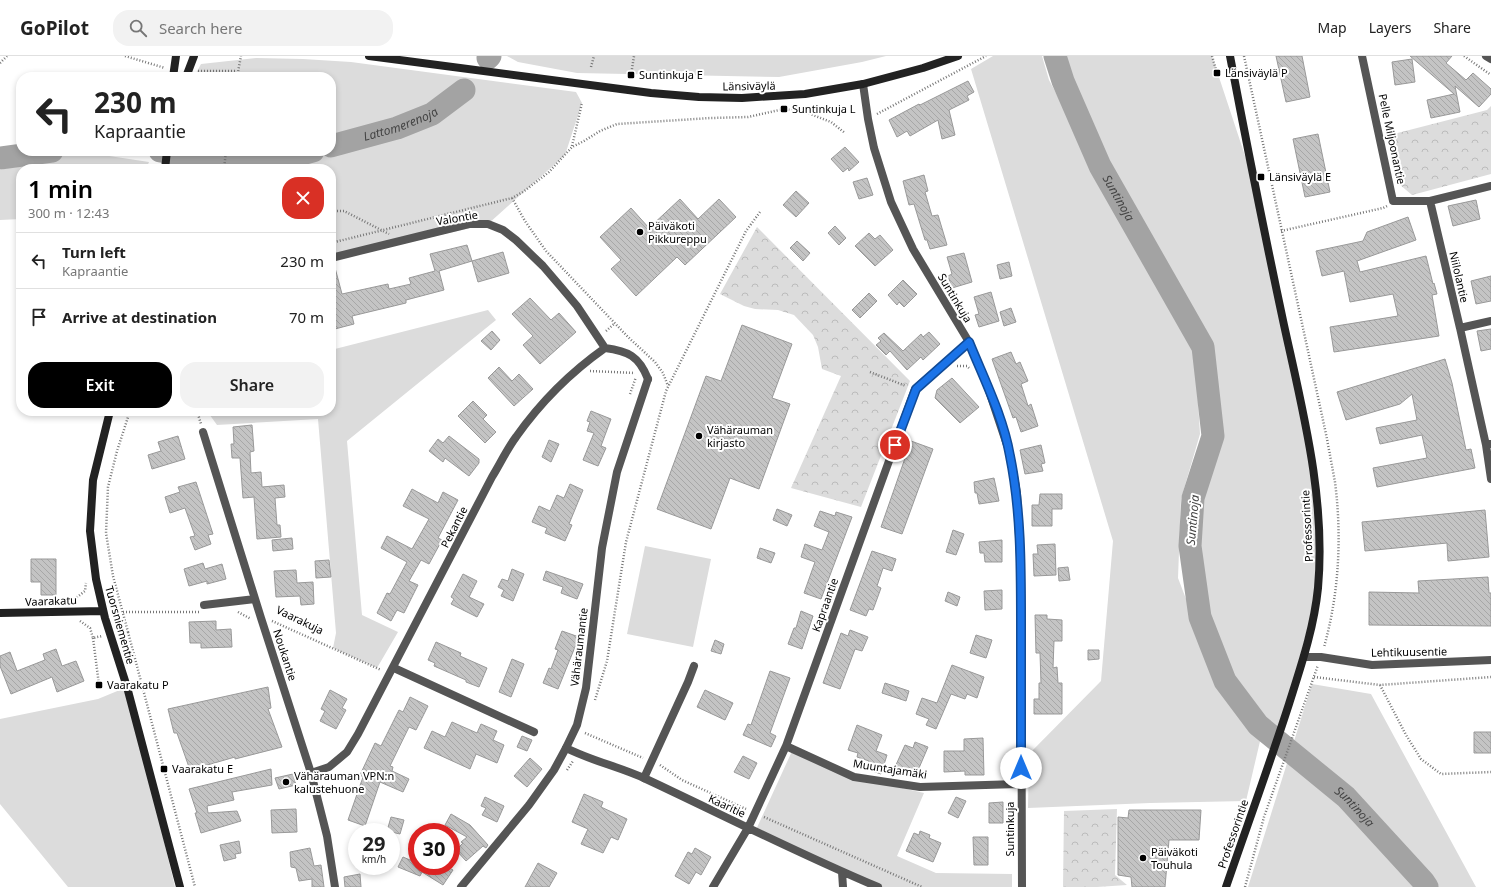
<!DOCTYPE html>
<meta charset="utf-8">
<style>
body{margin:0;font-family:"Noto Sans",sans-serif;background:#f2f2f2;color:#222;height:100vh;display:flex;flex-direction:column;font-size:15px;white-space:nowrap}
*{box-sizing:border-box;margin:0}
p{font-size:13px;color:#767676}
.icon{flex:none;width:22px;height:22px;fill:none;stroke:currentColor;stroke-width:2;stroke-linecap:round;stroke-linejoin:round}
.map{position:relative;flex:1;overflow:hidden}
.side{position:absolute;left:16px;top:108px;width:320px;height:252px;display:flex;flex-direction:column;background:#fff;border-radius:16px;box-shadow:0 2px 6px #0003}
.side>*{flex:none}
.banner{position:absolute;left:16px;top:16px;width:320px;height:84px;border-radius:16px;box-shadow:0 2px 6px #0003;background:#fff;color:#222;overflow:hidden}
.speed{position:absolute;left:348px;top:767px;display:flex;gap:8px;font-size:20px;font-weight:700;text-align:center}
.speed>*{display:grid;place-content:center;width:52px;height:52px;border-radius:50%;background:#fff;box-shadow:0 2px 6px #0003;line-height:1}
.speed small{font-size:10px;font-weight:400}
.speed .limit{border:6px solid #d22;background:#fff;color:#111}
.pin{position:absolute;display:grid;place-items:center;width:34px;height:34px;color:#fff;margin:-17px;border:2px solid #fff;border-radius:50%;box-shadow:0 1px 4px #0007}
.me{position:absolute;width:44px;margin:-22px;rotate:0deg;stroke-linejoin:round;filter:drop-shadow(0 0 3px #0008)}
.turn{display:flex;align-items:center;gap:14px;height:84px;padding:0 12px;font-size:18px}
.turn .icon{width:52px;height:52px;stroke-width:2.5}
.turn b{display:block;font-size:28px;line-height:34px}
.round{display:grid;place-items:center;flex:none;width:42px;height:42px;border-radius:16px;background:#f2f2f2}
.overview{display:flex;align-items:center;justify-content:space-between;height:68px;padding:0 12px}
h1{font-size:24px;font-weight:600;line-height:30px;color:#000}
.primary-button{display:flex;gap:8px;margin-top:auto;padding:8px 12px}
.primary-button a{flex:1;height:46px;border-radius:16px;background:#000;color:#fff;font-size:16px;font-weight:600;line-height:46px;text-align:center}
.primary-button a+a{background:#f2f2f2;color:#222}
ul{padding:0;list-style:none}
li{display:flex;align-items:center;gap:12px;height:56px;padding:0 12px;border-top:1px solid #e0e0e0}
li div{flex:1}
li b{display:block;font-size:15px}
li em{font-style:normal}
header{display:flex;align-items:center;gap:24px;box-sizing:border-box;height:56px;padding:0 20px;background:#fff;border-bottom:1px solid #e0e0e0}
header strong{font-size:19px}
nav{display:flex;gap:22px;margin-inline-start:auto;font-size:14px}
.search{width:280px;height:36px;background:#f2f2f2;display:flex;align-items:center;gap:10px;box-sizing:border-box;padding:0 14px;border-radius:16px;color:#767676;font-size:15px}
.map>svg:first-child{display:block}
.grass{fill:#dcdcdc}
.park{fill:url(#park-crowns)}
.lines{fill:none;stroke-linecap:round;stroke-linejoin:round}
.river{stroke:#a3a3a3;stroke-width:23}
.building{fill:url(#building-back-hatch);stroke:#999}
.path{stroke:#777;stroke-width:2.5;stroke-dasharray:1 2;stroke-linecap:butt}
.service{stroke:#555;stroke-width:8}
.minor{stroke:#555;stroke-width:8}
.tertiary{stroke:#555;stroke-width:8}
.secondary{stroke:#222;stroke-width:8}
.route-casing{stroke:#114b97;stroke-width:10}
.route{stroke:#1a73e8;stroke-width:7}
.poi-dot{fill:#000;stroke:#fff;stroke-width:1.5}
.labels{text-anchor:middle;stroke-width:4;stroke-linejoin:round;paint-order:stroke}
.poi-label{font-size:11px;fill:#000;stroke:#fff;text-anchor:start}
.street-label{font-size:11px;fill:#000;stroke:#fff}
.water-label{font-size:12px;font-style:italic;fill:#444;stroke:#fff}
</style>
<header>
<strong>GoPilot</strong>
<div class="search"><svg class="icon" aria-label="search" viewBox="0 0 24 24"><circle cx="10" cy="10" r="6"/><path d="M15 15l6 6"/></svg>Search here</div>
<nav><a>Map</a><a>Layers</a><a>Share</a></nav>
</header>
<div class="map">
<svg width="1491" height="831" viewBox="0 0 1491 831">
<defs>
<pattern id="park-crowns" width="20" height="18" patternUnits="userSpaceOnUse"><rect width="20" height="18" fill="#dcdcdc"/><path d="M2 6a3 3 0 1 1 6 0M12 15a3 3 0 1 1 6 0" fill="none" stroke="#bbb"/></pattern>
<pattern id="building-back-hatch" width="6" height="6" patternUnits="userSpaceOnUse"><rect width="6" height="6" fill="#c4c4c4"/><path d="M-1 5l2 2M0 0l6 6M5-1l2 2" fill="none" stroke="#a7a7a7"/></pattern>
</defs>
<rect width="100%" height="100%" fill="#fff"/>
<path class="grass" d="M507 0H886L862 6 779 21 577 17 518 6Z
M993 0H1042L1049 24 1195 296 1200 378 1181 443 1178 522 1215 619 1261 681 1246 745 1150 747 1028 752 1029 698 1101 625 1113 485 971 13Z
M1055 0H1212L1253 124 1318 444V534L1279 677 1258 669 1200 561 1190 490 1193 442 1213 380 1203 291 1100 110 1063 25Z
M256 2 303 3 351 6 576 36 582 47 565 99 488 168 331 204V113H172L176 95H331V21H194L201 8Z
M76 95 149 106 146 113H21V163L0 164V114Z
M488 254 496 264 347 385 362 559 398 576 377 612 333 592 336 577 318 363 217 369 207 355H331V294Z
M645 490 711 503 693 591 627 578Z
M1312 628 1371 638 1476 831H1248Z
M127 631 175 831H68L0 748V663L98 643Z
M793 693 854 721 924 737 897 800 936 817 1012 818V831H882L755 776Z"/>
<path class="park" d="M1491 50V118L1412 139 1399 128 1386 80 1487 54Z
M757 171 910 325 861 451 791 432 841 320 822 313 818 291 813 279 794 259 778 254 755 253 744 250 720 238Z
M1117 753 1115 819 1127 829 1097 831H1063L1064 755Z"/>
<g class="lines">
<g class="river">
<path id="s1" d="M1055 0 1063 25 1100 110 1203 291 1213 380 1193 442 1190 490 1200 561 1225 625 1258 669 1346 741 1423 825 1427 831"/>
<path d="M488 2 490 0"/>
<path id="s2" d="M331 90 397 72 432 58 464 34"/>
<path d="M160 95 258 110 313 95"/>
<path d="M0 102 52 95"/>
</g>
</g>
<path class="building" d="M1276 0H1302L1310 41 1286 46Z
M1410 0H1452L1446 7 1466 24 1473 17 1491 33V38L1479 51 1455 30 1460 56 1431 62 1427 44 1454 38Z
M1412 3 1415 26 1395 29 1392 6Z
M968 25 974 36 967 40 969 44 949 54 955 79 942 83 938 64 910 80 907 75 897 81 889 64 919 48 920 49Z
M1318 78 1330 136 1305 141 1293 83Z
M845 91 859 106 849 115 848 112 843 116 831 103Z
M924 119 928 135 925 136 932 160 938 159 947 189 930 193 927 184H925L914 148 909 149 903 125Z
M867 122 873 139 859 143 853 126Z
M796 135 809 147 796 161 783 149Z
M680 143 698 163 719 143 736 161 685 209 677 201 636 240 611 213 621 204 600 181 631 152 649 172Z
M1476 144 1480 163 1453 170 1448 150Z
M1408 161 1416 184 1357 205 1360 216 1426 200 1433 228 1434 227 1437 238 1432 239 1439 280 1334 296 1330 271 1398 260 1393 238 1350 246 1344 215 1322 220 1316 195 1363 185 1367 176Z
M835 170 846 182 839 189 828 177Z
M869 177 875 183 880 179 893 194 875 210 855 190Z
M797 185 810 197 803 205 790 192Z
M467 189 472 205 439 215 444 234 406 244V247L352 260 354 268 331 274V209L334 208 342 238 388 228 389 233 411 228 409 222 435 215 430 198Z
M503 196 509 217 478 226 472 205Z
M964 197 972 226 952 232 948 220 952 218 947 201Z
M1009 206 1012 220 1000 223 997 209Z
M1491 220V245L1476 248 1471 225Z
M903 224 917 238 904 251 899 246 897 249 888 239Z
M991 236 999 265 979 271 975 259 979 258 974 241Z
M869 237 877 245 860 262 852 254Z
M530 242 551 264 559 257 576 276 540 308 523 289 533 280 512 258Z
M1011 252 1016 266 1004 270 1000 256Z
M742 269 792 288 772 342 790 348 759 433 730 422 711 473 657 453 706 320 721 325Z
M1491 273V293L1481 295 1477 275Z
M492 275 500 284 491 294 481 285Z
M929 276 940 288 923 304 921 301 907 314 890 295 886 299 876 289 881 285 878 282 884 277 903 295 921 278 923 281Z
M1011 296 1016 308 1020 306 1028 325 1021 328 1028 350 1031 348 1038 370 1021 376 1016 361 1013 362 992 303Z
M1445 303 1452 327 1466 394 1471 393 1475 412 1377 431 1373 412 1427 402 1422 379 1380 388 1376 372 1417 364 1412 338 1400 348 1346 364 1337 336Z
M499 311 512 325 519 318 533 333 514 350 488 322Z
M952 322 979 351 960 367 935 342 937 334Z
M473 345 487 359 483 363 496 376 485 387 458 360Z
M591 355 611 363 601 390 606 392 598 410 583 404 594 377 587 375 590 366 587 365Z
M252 369 254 395 250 396 251 417 261 416 262 431 284 429 285 441 275 442 277 469H280L281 481 257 483 254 441 243 442 240 402H232L231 388H234L233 371Z
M178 380 185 403 152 413 148 399 161 395 158 386Z
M449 380 479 403V407L469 420 445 402 443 406 429 395 438 383 443 387Z
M549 384 559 388 551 406 542 401Z
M911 385 933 393 902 478 881 471Z
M1041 389 1045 407 1041 408 1043 415 1025 418 1020 394Z
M994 422 999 445 979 448 977 437H975L974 426Z
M196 426 213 478 208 479 211 488 195 494 190 481 195 480 185 452 170 457 165 441 180 436 178 431Z
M570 428 583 434 569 468 572 469 565 485 545 477 547 472 532 466 539 450 550 455 557 439 564 442Z
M412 433 438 447 443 436 458 444 438 482 442 484 429 508 421 504 409 525 418 529 404 557 397 554 391 565 377 557 387 537 390 538 407 506 381 492 387 480 412 493 429 463 403 450Z
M1040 438H1062V453H1052V470H1032V449H1039Z
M777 453 792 459 787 470 773 464Z
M1485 454 1489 501 1448 505 1447 487 1365 495 1362 466Z
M820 455 835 460 836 456 852 461 821 543 804 537 815 506 801 501 805 488 822 494 829 476 814 470Z
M953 474 964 478 956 499 946 496Z
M292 482 293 493 273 495 272 484Z
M1002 484V506H985L984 497H980L979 486Z
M1055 488 1056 519 1034 520 1033 498H1038L1037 489Z
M760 492 775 497 771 507 757 502Z
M872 495 896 503 892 515 883 512 877 530 881 532 873 554 869 553 866 560 850 554Z
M31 503H56V539H41V526H31Z
M329 504 331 521 316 522 315 505Z
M203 507 205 513 222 508 226 523 207 528V525L189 530 184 513Z
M1068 511 1070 524 1059 525 1058 512Z
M512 513 524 518 513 545 501 540 504 534 498 531 502 523 508 525Z
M296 514 297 527 313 526 314 548 301 549 300 540 276 541 274 515Z
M546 515 583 528 577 543 561 537 563 531 543 524Z
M463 518 477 525 469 541 484 548 477 561 451 548 454 543 451 541Z
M1488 521 1489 537H1491V570L1369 569V536L1419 537 1418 525Z
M1002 534V553L985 554 984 535Z
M948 536 960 541 957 550 945 545Z
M801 555 813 560 802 593 788 588 794 572H796Z
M1035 559H1047V563L1062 564V585H1054L1053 612 1057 611 1058 627H1062V658H1034V643H1039V627H1041L1040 597H1036Z
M216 565V574L231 573 232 591 201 592V587H190L189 566Z
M850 574 868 581 862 595 855 593 840 633 823 627 841 577 848 580Z
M562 575 579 581 558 633 543 627 549 612 551 613 558 594 555 593Z
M976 579 992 584 986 602 970 597Z
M715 584 724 588 721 598 711 595Z
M436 586 461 597 460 600 487 612 479 631 466 626V624L434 610 435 607 428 604Z
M56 593 62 610 76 605 84 625 57 636 52 621 11 638 0 610V600L10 596 17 615 45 604 43 598Z
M1088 594H1099V603L1088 604Z
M512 603 524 608 511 641 499 636Z
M952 609 984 621 977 642 967 638 965 643 951 638 936 673 926 669 929 663 916 658 922 642 937 647Z
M770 615 790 622 770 677 776 680 771 691 743 679 748 668 751 669Z
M885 627 909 635 906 645 882 637Z
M268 631 271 652 268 653 282 691 235 703V701L190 714 177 677H174L168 653Z
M330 634 347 643 342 652 346 654 336 673 320 665 325 655 321 653Z
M705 634 733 647 725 664 697 651Z
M410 641 428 650 416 674 409 671 390 710 393 711 392 715 409 723 403 736 380 726 365 770 348 764 363 721 360 719 375 687 381 690 399 654 403 656Z
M452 666 477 677 481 668 497 675 493 684 504 689 497 707 476 698 470 713 424 692 432 675 445 681Z
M857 669 882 679 876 695 887 699 881 718 866 713 869 705 857 701 858 697 848 694Z
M1474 676H1491V697H1474Z
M522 680 532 684 527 695 517 691Z
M983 682 984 719H965V715L944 716V695H964V683Z
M915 686 928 691 916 719 895 711 905 689 913 692Z
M743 700 757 707 749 723 734 716Z
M530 702 542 713 527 731 514 720Z
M271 713 272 729 232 736 234 744 207 750 208 757 237 755 241 765 201 777 195 757H197L189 733Z
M293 718 296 729 279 733 275 722Z
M584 738 603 746 601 751 627 763 618 784 611 781 603 797 581 788 588 773 572 766Z
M485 741 504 750 497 766 482 759 486 752 481 750Z
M956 741 966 745 958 762 948 757Z
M1003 746V767H989V747Z
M296 753 297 776 272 777 271 754Z
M1129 754H1201L1199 784H1169L1165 831H1132L1131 821 1118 819V761L1128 762Z
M451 758 470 769 488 789 486 792 483 790 466 805 456 794 463 787 461 786 467 781 445 769Z
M391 761 404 764 400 778 387 775Z
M920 775 930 779 929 782 941 787 933 806 906 795 914 777 919 779Z
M973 781H988V809H974Z
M239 785 241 797 235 798 236 802 224 805 220 789Z
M310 792 314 810 321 809 324 831H312V823L299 825 296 812 291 811 290 796Z
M695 792 711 801 701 819 696 816 689 828 675 820 688 796 692 798Z
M403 801 417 807V810H446L453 814 443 829 422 816 420 820 398 811Z
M538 807 557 817 549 831H525Z
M360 818 361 831H345L344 821Z"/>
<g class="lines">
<path class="path" d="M125 0 165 12
M1212 0 1217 17
M1244 0 1326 378C1329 394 1332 410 1335 426 1342 481 1339 538 1324 591
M1464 0 1491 19
M0 7 7 0
M591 11 594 0
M198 15H237
M631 19 634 0
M237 21 241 0
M877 58 986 0
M572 90 582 47
M224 113 226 95
M512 142 525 165 546 195 628 281 655 306 663 317 668 330
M331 155H344L389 178
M1281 175 1383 152 1387 150
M331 187 512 142 523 136 549 116 572 91 584 85 600 75 617 68 711 62 748 61 784 53 805 56 831 66 845 77
M606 275 615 267
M957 310H967L969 312
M590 315 635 317
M870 316 906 330
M630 338 636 321
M197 355 201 368
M72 545 85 535 86 527
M123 556H199
M238 556 251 563
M80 565 90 572 93 582 102 580
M272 565 381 614
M128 576 195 831
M119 578 128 576 113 520 106 477 108 431 117 395 130 355
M93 582 99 629
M1314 621 1380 629 1491 621
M1380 629 1406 679 1421 703 1441 718 1491 716
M595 644 607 605 626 486 666 335 746 175 760 156
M585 677 643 702
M660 709 682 724 746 753
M567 714 573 705
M764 761 922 831
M1245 831 1264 761 1318 609"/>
<path class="service" d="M644 722 688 626 694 610"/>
<path class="minor" d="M1362 0 1393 145H1430L1491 130
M1486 0 1491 3
M863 28 868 63 874 92 891 146 913 193 969 286 986 326 1010 398 1017 437 1021 522 1022 831
M1430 145 1460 272 1491 265
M331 202 469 168H488L503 174 516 184 543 210 561 231 577 250 605 292
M1460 272 1486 389
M203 376 261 562 311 717 327 780 335 831
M1490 388 1486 389 1491 423
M204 549 255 543
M394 612 534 676
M786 690 854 721 920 731 1021 728
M566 692C592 705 620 711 646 723 723 759 799 798 878 831
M311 717 329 711 347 696 358 678 492 421C500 408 507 393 516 381 540 347 571 316 605 292 628 295 639 300 648 323
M842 816 843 831
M713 831 748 772 786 690 915 333 969 286"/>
<path class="tertiary" d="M1304 601H1321L1372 609 1491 604
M461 831 529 749 554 714 566 692 577 669 586 632 602 492 617 416 648 323"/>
<path class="secondary" d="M369 0 651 37 699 41 742 42 805 38 863 28 923 12 958 0
M173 21 176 0
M186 21 194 0
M165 113 167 95
M110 355 93 424 90 475 96 523 105 562 127 631 180 831
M0 557 103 555
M1226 831C1247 770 1269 710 1289 648 1301 610 1314 572 1318 532 1326 443 1303 356 1284 269 1265 180 1247 90 1230 0"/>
</g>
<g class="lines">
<defs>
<path id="route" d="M895 389 916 333 969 286C984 323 1003 360 1010 400 1021 454 1021 510 1021 566 1021 615 1021 663 1021 712"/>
</defs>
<use href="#route" class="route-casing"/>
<use href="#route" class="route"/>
</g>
<g class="poi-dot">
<rect x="1213" y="13" width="8" height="8" rx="2"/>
<rect x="627" y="15" width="8" height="8" rx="2"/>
<rect x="780" y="49" width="8" height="8" rx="2"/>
<rect x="1257" y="117" width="8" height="8" rx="2"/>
<circle cx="640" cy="176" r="4"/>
<circle cx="699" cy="380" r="4"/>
<rect x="95" y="625" width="8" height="8" rx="2"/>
<rect x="160" y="709" width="8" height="8" rx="2"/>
<circle cx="286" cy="726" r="4"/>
<circle cx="1143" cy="802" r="4"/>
</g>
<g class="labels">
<g class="poi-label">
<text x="1225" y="21">Länsiväylä P</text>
<text x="639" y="23">Suntinkuja E</text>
<text x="792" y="57">Suntinkuja L</text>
<text x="1269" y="125">Länsiväylä E</text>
<text x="648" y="174">Päiväkoti<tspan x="648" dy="13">Pikkureppu</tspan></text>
<text x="707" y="378">Vähärauman<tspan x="707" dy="13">kirjasto</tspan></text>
<text x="107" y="633">Vaarakatu P</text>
<text x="172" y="717">Vaarakatu E</text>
<text x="294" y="724">Vähärauman VPN:n<tspan x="294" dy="13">kalustehuone</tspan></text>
<text x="1151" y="800">Päiväkoti<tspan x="1151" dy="13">Touhula</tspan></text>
</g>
<g class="street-label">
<text transform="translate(749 30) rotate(-1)" y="4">Länsiväylä</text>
<text transform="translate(1392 83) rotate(78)" y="4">Pelle Miljoonantie</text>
<text transform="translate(457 162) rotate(-10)" y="4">Valontie</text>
<text transform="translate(1459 221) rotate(77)" y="4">Niilolantie</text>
<text transform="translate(955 242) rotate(59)" y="4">Suntinkuja</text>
<text transform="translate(1307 470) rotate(-93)" y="4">Professorintie</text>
<text transform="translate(454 471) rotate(-63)" y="4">Pekantie</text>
<text transform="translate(51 545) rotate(-2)" y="4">Vaarakatu</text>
<text transform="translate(825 549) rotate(-70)" y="4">Kapraantie</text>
<text transform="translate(300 564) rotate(26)" y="4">Vaarakuja</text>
<text transform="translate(120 569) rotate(74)" y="4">Tuorsniementie</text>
<text transform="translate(579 591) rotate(-83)" y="4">Vähäraumantie</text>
<text transform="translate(1409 596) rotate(-1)" y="4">Lehtikuusentie</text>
<text transform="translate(285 599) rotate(72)" y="4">Noukantie</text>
<text transform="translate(890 713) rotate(9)" y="4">Muuntajamäki</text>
<text transform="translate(727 750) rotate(25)" y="4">Kaaritie</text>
<text transform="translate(1010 773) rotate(-90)" y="4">Suntinkuja</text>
<text transform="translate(1233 778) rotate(-71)" y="4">Professorintie</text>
</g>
<g class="water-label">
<text dy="4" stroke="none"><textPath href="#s2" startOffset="73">Lattomerenoja</textPath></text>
<text dy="4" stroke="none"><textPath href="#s1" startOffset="156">Suntinoja</textPath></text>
<text transform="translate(1193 464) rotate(-85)" y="4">Suntinoja</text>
<text dy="4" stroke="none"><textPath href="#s1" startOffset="852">Suntinoja</textPath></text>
</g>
</g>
</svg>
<div class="speed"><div>29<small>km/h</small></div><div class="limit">30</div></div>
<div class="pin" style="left:895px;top:389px;background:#d93025"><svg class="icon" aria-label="arrive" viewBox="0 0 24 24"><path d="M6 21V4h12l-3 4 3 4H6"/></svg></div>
<svg class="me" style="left:1021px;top:712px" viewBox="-20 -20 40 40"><circle r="19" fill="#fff"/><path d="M0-13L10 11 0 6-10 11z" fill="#1a73e8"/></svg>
<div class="banner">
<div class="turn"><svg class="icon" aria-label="left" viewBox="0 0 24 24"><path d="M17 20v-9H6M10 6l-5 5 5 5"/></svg><div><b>230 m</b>Kapraantie</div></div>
</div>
<section class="side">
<div class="overview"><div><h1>1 min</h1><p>300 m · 12:43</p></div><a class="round" style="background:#d93025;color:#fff"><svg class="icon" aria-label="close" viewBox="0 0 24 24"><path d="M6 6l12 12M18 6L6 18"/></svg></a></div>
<ul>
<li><svg class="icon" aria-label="left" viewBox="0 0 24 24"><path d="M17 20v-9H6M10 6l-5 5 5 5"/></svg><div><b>Turn left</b><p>Kapraantie</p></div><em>230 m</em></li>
<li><svg class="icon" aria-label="arrive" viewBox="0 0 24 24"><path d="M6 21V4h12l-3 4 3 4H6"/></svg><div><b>Arrive at destination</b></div><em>70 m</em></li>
</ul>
<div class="primary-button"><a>Exit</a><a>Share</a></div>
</section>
</div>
